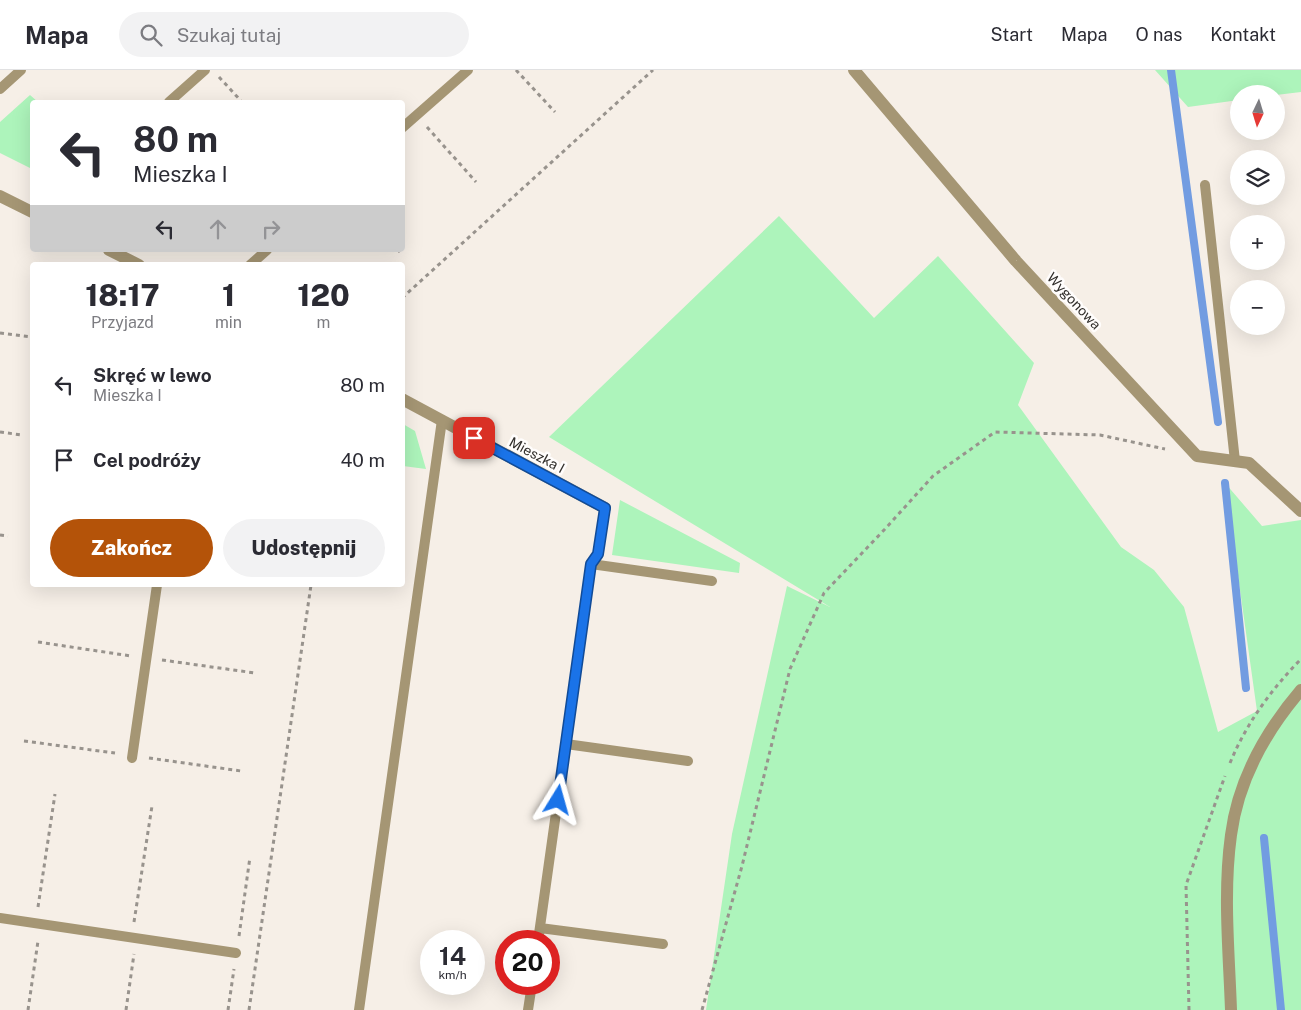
<!DOCTYPE html>
<html lang="pl">
<meta charset="utf-8">
<style>
body{margin:0;font-family:"Public Sans",sans-serif;background:#f2f2f3;color:#2b2b33;height:100vh;display:flex;flex-direction:column;font-size:19px;white-space:nowrap}
*{box-sizing:border-box;margin:0}
p{font-size:16px;color:#7c7c81}
.icon{flex:none;width:28px;height:28px;fill:none;stroke:currentColor;stroke-width:2;stroke-linecap:round;stroke-linejoin:round}
.map{position:relative;flex:1;overflow:hidden}
.panel{position:absolute;left:30px;top:192px;width:375px;height:325px;display:flex;flex-direction:column;background:#fff;border-radius:5px;box-shadow:0 5px 20px #0002}
.panel>*{flex:none}
.guide{position:absolute;left:30px;top:30px;width:375px;height:152px;border-radius:5px;box-shadow:0 5px 20px #0002;background:#fff;color:#2b2b33;overflow:hidden}
.needle{width:32px;rotate:184deg}
.buttons{position:absolute;left:1230px;top:15px;display:grid;gap:10px}
.buttons a{display:grid;place-items:center;width:55px;height:55px;border-radius:50%;background:#fff;box-shadow:0 5px 20px #0002;font-size:25px}
.speed{position:absolute;left:420px;top:860px;display:flex;gap:10px;font-size:25px;font-weight:700;text-align:center}
.speed>*{display:grid;place-content:center;width:65px;height:65px;border-radius:50%;background:#fff;box-shadow:0 5px 20px #0002;line-height:1}
.speed small{font-size:12px;font-weight:400}
.speed .limit{border:8px solid #d22;background:#fff;color:#111}
.pin{position:absolute;display:grid;place-items:center;width:42px;height:42px;color:#fff;margin:-21px;border-radius:10px;box-shadow:0 2px 8px #0006}
.me{position:absolute;width:55px;margin:-28px;rotate:8deg;stroke-linejoin:round;filter:drop-shadow(0 0 4px #0008)}
.turn{display:flex;align-items:center;gap:18px;height:105px;padding:0 20px;font-size:22px}
.turn .icon{width:65px;height:65px;stroke-width:2.5}
.turn b{display:block;font-size:35px;line-height:42px}
.lanes{display:flex;align-items:center;height:48px;padding:0 20px;background:#0003;justify-content:center;gap:25px;direction:ltr}
.lanes .off{opacity:.35}
.eta{display:flex;justify-content:space-evenly;align-items:center;height:85px;text-align:center}
.eta b{font-size:30px;font-weight:800;line-height:35px}
.action{display:flex;gap:10px;margin-top:auto;padding:10px 20px}
.action a{flex:1;height:58px;border-radius:30px;background:#b45309;color:#fff;font-size:20px;font-weight:800;line-height:58px;text-align:center}
.action a+a{background:#f2f2f3;color:#2b2b33}
ul{padding:0;list-style:none}
li{display:flex;align-items:center;gap:15px;height:75px;padding:0 20px}
li div{flex:1}
li b{display:block;font-size:19px}
li em{font-style:normal}
header{display:flex;align-items:center;gap:30px;box-sizing:border-box;height:70px;padding:0 25px;background:#fff;border-bottom:1px solid #e1e1e2}
header strong{font-size:24px}
nav{display:flex;gap:28px;margin-inline-start:auto;font-size:18px}
.search{width:350px;height:45px;background:#f2f2f3;display:flex;align-items:center;gap:12px;box-sizing:border-box;padding:0 18px;border-radius:28px;color:#7c7c81;font-size:19px}
.map>svg:first-child{display:block}
.green{fill:#adf4bb}
.lines{fill:none;stroke-linecap:round;stroke-linejoin:round}
.stream{stroke:#729ce1;stroke-width:8}
.path{stroke:#98938d;stroke-width:3;stroke-dasharray:4 4;stroke-linecap:butt}
.service{stroke:#a59674;stroke-width:10}
.minor{stroke:#a59674;stroke-width:12}
.tertiary{stroke:#a59674;stroke-width:12}
.route-casing{stroke:#114b97;stroke-width:12}
.route{stroke:#1a73e8;stroke-width:9}
.labels{text-anchor:middle;stroke-width:5;stroke-linejoin:round;paint-order:stroke}
.street-label{font-size:14px;fill:#312e2b;stroke:#fffdfc}
</style>
<header>
<strong>Mapa</strong>
<div class="search"><svg class="icon" aria-label="search" viewBox="0 0 24 24"><circle cx="10" cy="10" r="6"/><path d="M15 15l6 6"/></svg>Szukaj tutaj</div>
<nav><a>Start</a><a>Mapa</a><a>O nas</a><a>Kontakt</a></nav>
</header>
<div class="map">
<svg width="1301" height="940" viewBox="0 0 1301 940">
<rect width="100%" height="100%" fill="#f6efe7"/>
<path class="green" d="M1155 0H1301V22L1276 25V24H1239V30L1188 37Z
M30 25 38 32H32V99L0 83V52Z
M779 146 874 248 938 186 1034 293 1018 335 1121 477 1154 500 1184 537 1218 662 1257 641 1225 413 1262 456 1301 450V940H706L732 764 787 516 830 537 549 367Z
M403 354 415 361 426 399 403 396Z
M620 430 740 493 739 503 612 485Z"/>
<g class="lines">
<path class="stream" d="M1171 0 1218 352
M1225 413 1246 618
M1264 768 1281 940"/>
<path class="path" d="M516 0 555 42
M219 7 242 32
M427 57 476 112
M398 180 400 182
M402 228 653 0
M0 263 32 267
M0 362 22 365
M0 465 8 466
M38 572 131 586
M162 590 255 603
M24 671 115 683
M149 688 241 701
M1230 693C1247 652 1271 620 1301 589
M38 837 55 724
M134 852 152 736
M239 866 250 787
M28 940 38 871
M126 940 134 884
M228 940 234 899
M249 940 311 515
M702 940 742 796 790 599 824 523 885 459 933 406 995 362 1100 365 1165 379
M1189 940 1186 815 1225 706"/>
<path class="service" d="M0 19 21 0
M169 32 205 0
M402 58 468 0
M1205 115 1235 391
M250 195 267 180
M591 494 712 511
M566 674 688 691
M132 688 157 515
M0 848 236 883
M540 858 663 874
M538 871 591 494 598 484 605 438
M359 940 442 350
M528 940 532 914"/>
<path class="minor" d="M854 0 1016 191 1197 386 1249 393 1301 441
M0 126 32 142
M109 180 139 195
M402 329 605 438"/>
<path class="tertiary" d="M1231 940C1229 882 1223 823 1231 765 1238 711 1266 661 1301 620"/>
</g>
<g class="lines">
<defs>
<path id="route" d="M474 368 605 438 598 484 591 494 558 730"/>
</defs>
<use href="#route" class="route-casing"/>
<use href="#route" class="route"/>
</g>
<g class="labels">
<g class="street-label">
<text transform="translate(1074 231) rotate(47)" y="5">Wygonowa</text>
<text transform="translate(537 385) rotate(28)" y="5">Mieszka I</text>
</g>
</g>
</svg>
<div class="buttons">
<a><svg class="needle" viewBox="-14 -14 28 28"><path d="M0-13l5 13h-10z" fill="#e53935"/><path d="M0 13l5-13h-10z" fill="#7c7c81"/></svg></a>
<a><svg class="icon" aria-label="layers" viewBox="0 0 24 24"><path d="M12 4l9 5-9 5-9-5zM3 14l9 5 9-5"/></svg></a>
<a>+</a>
<a>−</a>
</div>
<div class="speed"><div>14<small>km/h</small></div><div class="limit">20</div></div>
<div class="pin" style="left:474px;top:368px;background:#d93025"><svg class="icon" aria-label="arrive" viewBox="0 0 24 24"><path d="M6 21V4h12l-3 4 3 4H6"/></svg></div>
<svg class="me" style="left:558px;top:730px" viewBox="-20 -20 40 40"><path d="M0-17L14 15 0 8-14 15z" fill="#1a73e8" stroke="#fff" stroke-width="4"/></svg>
<div class="guide">
<div class="turn"><svg class="icon" aria-label="left" viewBox="0 0 24 24"><path d="M17 20v-9H6M10 6l-5 5 5 5"/></svg><div><b>80 m</b>Mieszka I</div></div>
<div class="lanes"><svg class="icon" aria-label="left" viewBox="0 0 24 24"><path d="M17 20v-9H6M10 6l-5 5 5 5"/></svg><svg class="icon off" aria-label="ahead" viewBox="0 0 24 24"><path d="M12 20V5M6 11l6-6 6 6"/></svg><svg class="icon off" aria-label="right" viewBox="0 0 24 24"><path d="M7 20v-9h11M14 6l5 5-5 5"/></svg></div>
</div>
<section class="panel">
<div class="eta">
<div><b>18:17</b><p>Przyjazd</p></div>
<div><b>1</b><p>min</p></div>
<div><b>120</b><p>m</p></div>
</div>
<ul>
<li><svg class="icon" aria-label="left" viewBox="0 0 24 24"><path d="M17 20v-9H6M10 6l-5 5 5 5"/></svg><div><b>Skręć w lewo</b><p>Mieszka I</p></div><em>80 m</em></li>
<li><svg class="icon" aria-label="arrive" viewBox="0 0 24 24"><path d="M6 21V4h12l-3 4 3 4H6"/></svg><div><b>Cel podróży</b></div><em>40 m</em></li>
</ul>
<div class="action"><a>Zakończ</a><a>Udostępnij</a></div>
</section>
</div>
